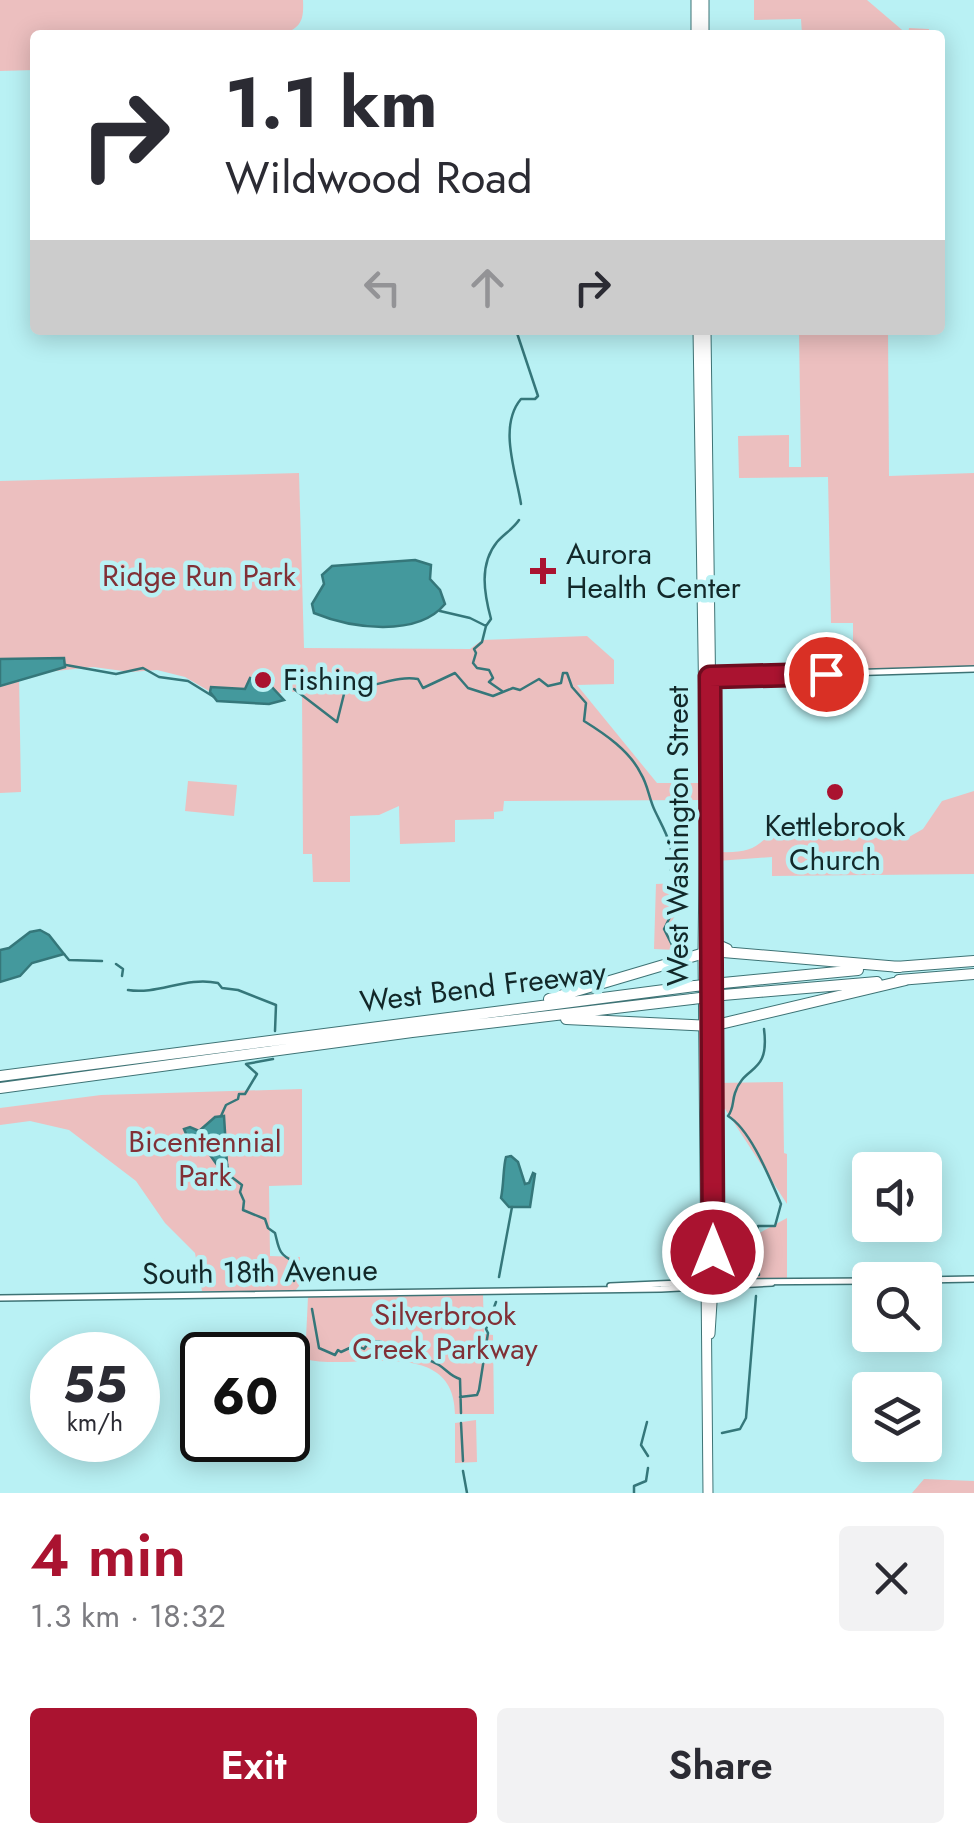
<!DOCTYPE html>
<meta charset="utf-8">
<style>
body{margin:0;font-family:Jost,sans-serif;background:#f2f2f3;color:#2b2b33;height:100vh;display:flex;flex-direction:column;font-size:38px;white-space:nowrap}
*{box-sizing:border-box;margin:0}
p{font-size:32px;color:#7c7c81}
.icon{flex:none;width:55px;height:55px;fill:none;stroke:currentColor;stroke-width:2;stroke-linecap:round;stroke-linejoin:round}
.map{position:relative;height:1493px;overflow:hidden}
.side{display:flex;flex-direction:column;background:#fff;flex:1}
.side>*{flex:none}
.guide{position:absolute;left:30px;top:30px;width:915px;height:305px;border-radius:10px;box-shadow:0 5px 25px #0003;background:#fff;color:#2b2b33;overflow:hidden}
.tools{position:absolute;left:852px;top:1152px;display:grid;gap:20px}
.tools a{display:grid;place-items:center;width:90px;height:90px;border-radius:10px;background:#fff;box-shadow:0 5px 25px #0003;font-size:50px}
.speed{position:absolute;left:30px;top:1332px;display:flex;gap:20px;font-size:50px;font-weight:700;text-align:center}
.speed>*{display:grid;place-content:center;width:130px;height:130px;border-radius:50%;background:#fff;box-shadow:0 5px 25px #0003;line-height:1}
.speed small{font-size:25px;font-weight:400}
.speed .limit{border:5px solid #111;border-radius:15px;background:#fff;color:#111}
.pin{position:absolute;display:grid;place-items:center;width:85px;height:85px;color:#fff;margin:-42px;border:5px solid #fff;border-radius:50%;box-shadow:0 2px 10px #0007}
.me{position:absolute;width:110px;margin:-55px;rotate:0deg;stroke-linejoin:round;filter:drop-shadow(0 0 8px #0008)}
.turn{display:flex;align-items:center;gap:35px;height:210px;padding:0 30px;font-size:45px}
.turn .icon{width:130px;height:130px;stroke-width:2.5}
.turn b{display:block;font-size:70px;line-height:85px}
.lanes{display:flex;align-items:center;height:95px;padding:0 30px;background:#0003;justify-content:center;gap:50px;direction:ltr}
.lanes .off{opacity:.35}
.round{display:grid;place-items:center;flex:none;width:105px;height:105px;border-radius:10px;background:#f2f2f3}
.head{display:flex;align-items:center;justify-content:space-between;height:170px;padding:0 30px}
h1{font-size:60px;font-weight:600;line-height:75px;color:#aa1330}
.primary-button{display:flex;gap:20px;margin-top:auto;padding:20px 30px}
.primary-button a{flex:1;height:115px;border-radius:10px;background:#aa1330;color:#fff;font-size:40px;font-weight:600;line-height:115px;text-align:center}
.primary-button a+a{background:#f2f2f3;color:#2b2b33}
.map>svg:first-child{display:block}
.green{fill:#ecbfbf}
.water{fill:#44999d;stroke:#35777a;stroke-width:2.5}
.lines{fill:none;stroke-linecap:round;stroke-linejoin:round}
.stream{stroke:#35777a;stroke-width:2.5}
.minor-casing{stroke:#3e7375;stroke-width:8}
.major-casing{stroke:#3e7375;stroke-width:11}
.highway-casing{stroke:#3e7375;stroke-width:12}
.minor{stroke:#fff;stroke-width:5}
.major{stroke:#fff;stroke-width:9}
.highway{stroke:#fff;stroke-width:10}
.highway-bridge-casing{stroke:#3e7375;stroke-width:12;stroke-linecap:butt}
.highway-bridge{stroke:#fff;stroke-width:10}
.route-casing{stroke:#6e0c1f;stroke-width:25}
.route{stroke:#aa1330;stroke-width:18}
.poi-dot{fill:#aa1330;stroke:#b9f1f4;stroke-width:4}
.labels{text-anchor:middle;stroke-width:9;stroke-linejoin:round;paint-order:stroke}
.poi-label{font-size:30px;fill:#122829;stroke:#b9f1f4;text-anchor:start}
.park-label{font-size:30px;fill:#813036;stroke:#b9f1f4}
.street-label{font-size:30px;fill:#122829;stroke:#b9f1f4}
</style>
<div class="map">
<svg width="974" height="1493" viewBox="0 0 974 1493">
<rect width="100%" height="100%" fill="#b9f1f4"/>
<path class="green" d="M0 0H303C304 21 301 28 280 35H35V70L0 71Z
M754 0H867L908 35 909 28 929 29V35H802L801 19 754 20Z
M799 330H888L889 476 974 473V666L853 671V623H831L828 477 739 478 738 436 789 435V467H801Z
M299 473 304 648 470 649 482 640 587 636 614 660V684L577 685 657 783H699V800L504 801 503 811 494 812V819L455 820V842L400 844 399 806 379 815 350 816V882H313L312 854H303L302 691 221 698 185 677 157 670 131 672 93 667 19 675 21 792 0 793V481Z
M188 781 237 785 234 816 185 811Z
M974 791V874L772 876V857L717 861 718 852C751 853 757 849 779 824H784L785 838 909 837 923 829 942 801Z
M680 883V915L675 916 666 930 676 950 654 949 656 884Z
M783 1082 784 1153 787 1154V1204L725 1109 715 1108V1083Z
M302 1089V1185L269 1186 270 1256 300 1257 299 1286 295 1291H202L195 1253 165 1223 136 1181 69 1130 30 1121 0 1125V1108L101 1095Z
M787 1218V1279H757L752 1237Z
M483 1294 484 1334 493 1335 494 1414H455C454 1334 353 1372 305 1359L308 1297Z
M476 1420 477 1462 455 1463V1423Z
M924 1479 974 1481V1493H912Z"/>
<path class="water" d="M415 560 431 565 430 579 440 590 445 604C417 638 350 628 314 613L312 604 324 584 322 575 332 566Z
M64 658 65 667 0 686V659Z
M250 678 271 686 284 700 269 704 217 701 210 692 211 687 245 689Z
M40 930 49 935 64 954 32 963 20 976 0 982V950L9 948 30 932Z
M224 1116 227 1164 218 1166 200 1141 187 1136 184 1129 190 1127 199 1131 215 1117Z
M511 1156 518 1162 525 1184 529 1183 533 1173 535 1174 530 1207H509L501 1198C504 1184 503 1167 506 1157Z"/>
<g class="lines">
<path class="stream" d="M516 330 538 396 535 399H521C498 426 516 472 521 504
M440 611 470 618 486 626 482 642 474 649 476 653 473 663 477 668 489 670 493 678 489 682 502 691
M486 626 491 619C484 593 479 564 497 542 504 534 513 529 519 520
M66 665 116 674 143 668 159 677 188 681 214 697
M350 686C373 690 393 675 418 679L423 688 455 673 468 688 493 696 513 688 520 690 539 679 548 686 561 683 563 673H567L572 687 586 703 584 721C605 734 630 751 641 774 648 785 649 799 655 811 664 830 676 848 671 870
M294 689 337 722 345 690
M672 892 671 915 664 929 675 951
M64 954 69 960 102 961
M116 964 123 969 122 976
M128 990C158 995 186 976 218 983L222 988 238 990 276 1005 275 1031
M221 1116 226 1105 238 1099 239 1094H245L257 1074 246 1064 273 1059
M227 1164 229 1175 242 1185 240 1192 244 1201 243 1210 265 1219 268 1228 275 1233C279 1248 278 1254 293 1261L294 1281
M759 1275C757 1257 752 1244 758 1226H775L781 1204C770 1179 751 1130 728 1116 734 1108 732 1102 735 1093 744 1064 770 1076 764 1029
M499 1277 512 1207
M312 1309 319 1348 335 1355 338 1350 341 1352 356 1345 364 1349 369 1342C383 1340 389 1343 399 1356 413 1355 425 1357 439 1365 447 1370 450 1376 460 1379L461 1413
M460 1397 477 1395 479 1390 488 1333 486 1329 496 1302
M647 1422 641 1445 648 1456
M461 1423 463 1461
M722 1433 740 1429 746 1418 756 1296
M463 1471 467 1493
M634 1493V1486L646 1481 648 1468"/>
<defs>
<path id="minor" d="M712 677 974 669
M921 1280 974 1279
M715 1282 870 1281
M610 1286 704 1282
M0 1298 661 1289 772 1283"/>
<path id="major" d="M696 0V35
M704 0V35
M698 330 705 780 703 954 708 1493
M706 330 713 865V1287L710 1334"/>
<path id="highway" d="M711 933 718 945 727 949
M895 967 974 961
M899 980 974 974
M723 983 858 970
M723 995 877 982
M549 999 711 951 900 967
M566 1019 712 1026 906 980
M0 1076 695 986
M0 1088 412 1032 692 999"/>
</defs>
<use href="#minor" class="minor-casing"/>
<use href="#major" class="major-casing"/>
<use href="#highway" class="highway-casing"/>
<use href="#minor" class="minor"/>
<use href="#major" class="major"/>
<use href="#highway" class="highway"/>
<defs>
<path id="highway-bridge" d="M695 986 723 983
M692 999 723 995"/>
</defs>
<use href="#highway-bridge" class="highway-bridge-casing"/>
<use href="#highway-bridge" class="highway-bridge"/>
</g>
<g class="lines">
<defs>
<path id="route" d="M713 1252 710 677 826 674"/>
</defs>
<use href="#route" class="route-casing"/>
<use href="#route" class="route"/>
</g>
<g class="poi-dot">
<path d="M538 556h10v10h10v10h-10v10h-10v-10h-10v-10h10z"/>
<circle cx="263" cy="680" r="10"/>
<circle cx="835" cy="792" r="10"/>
</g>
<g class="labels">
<g class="poi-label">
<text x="566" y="564">Aurora<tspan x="566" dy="34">Health Center</tspan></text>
<text x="283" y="690">Fishing</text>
<text x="835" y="836" text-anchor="middle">Kettlebrook<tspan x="835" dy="34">Church</tspan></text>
</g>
<g class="park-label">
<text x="199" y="586">Ridge Run Park</text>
<text x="205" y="1152">Bicentennial<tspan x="205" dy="34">Park</tspan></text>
<text x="445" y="1325">Silverbrook<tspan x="445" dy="34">Creek Parkway</tspan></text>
</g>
<g class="street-label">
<text transform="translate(678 836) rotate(-90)" y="10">West Washington Street</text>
<text transform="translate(483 987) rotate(-7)" y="10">West Bend Freeway</text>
<text transform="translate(260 1272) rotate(-1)" y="10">South 18th Avenue</text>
</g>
</g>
</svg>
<div class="tools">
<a><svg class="icon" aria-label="sound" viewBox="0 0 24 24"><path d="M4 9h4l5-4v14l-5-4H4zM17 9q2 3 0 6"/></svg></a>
<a><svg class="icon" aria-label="search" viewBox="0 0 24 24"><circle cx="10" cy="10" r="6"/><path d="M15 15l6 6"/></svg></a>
<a><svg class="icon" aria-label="layers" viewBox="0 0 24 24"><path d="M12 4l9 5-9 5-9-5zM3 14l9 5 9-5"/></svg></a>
</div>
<div class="speed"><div>55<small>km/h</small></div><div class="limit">60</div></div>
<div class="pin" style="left:826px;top:674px;background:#d93025"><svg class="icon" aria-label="arrive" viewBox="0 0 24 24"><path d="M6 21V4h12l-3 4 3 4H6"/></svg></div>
<svg class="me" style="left:713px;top:1252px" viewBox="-20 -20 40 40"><circle r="17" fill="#aa1330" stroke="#fff" stroke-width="3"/><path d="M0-11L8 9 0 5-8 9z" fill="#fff"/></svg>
<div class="guide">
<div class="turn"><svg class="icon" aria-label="right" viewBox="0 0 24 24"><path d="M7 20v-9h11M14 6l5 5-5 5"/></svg><div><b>1.1 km</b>Wildwood Road</div></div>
<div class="lanes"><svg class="icon off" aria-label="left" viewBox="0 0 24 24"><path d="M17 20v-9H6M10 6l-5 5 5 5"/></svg><svg class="icon off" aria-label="ahead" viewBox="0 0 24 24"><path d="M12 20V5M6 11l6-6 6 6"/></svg><svg class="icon" aria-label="right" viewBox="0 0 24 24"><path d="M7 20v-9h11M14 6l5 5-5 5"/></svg></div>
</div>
</div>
<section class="side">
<div class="head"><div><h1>4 min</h1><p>1.3 km · 18:32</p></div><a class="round"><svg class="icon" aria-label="close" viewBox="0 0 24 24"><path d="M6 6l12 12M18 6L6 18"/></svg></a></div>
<div class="primary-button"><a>Exit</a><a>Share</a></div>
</section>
